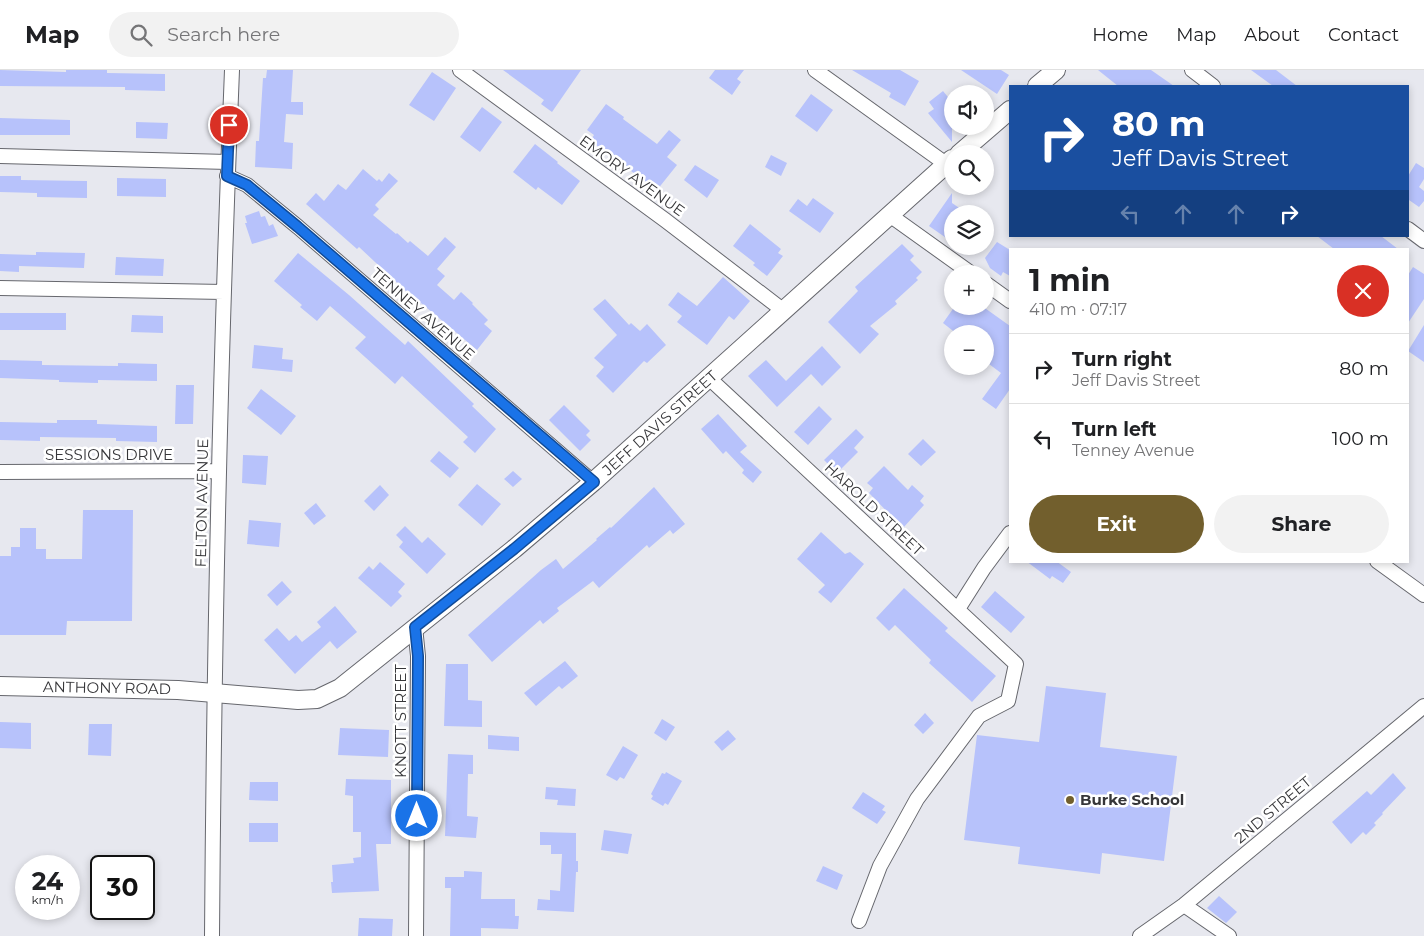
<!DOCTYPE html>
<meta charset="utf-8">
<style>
body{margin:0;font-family:Montserrat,sans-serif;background:#f2f2f2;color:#202124;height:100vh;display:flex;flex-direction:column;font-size:19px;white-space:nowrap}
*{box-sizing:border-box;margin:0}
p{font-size:16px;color:#757577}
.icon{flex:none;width:28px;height:28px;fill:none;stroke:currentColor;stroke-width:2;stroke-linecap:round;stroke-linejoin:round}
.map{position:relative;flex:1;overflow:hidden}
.side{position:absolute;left:1009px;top:178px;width:400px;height:315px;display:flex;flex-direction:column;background:#fff;border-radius:0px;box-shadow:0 2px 8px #0003}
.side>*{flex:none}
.top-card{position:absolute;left:1009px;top:15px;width:400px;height:152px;border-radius:0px;box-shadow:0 2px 8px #0003;background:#1a4fa0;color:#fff;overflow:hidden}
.fabs{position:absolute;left:944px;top:15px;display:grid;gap:10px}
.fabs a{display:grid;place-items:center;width:50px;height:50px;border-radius:50%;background:#fff;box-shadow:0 2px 8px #0003;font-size:25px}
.speed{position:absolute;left:15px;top:785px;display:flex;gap:10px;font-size:25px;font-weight:700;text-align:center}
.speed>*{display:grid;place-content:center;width:65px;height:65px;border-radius:50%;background:#fff;box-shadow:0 2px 8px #0003;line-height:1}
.speed small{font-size:12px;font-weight:400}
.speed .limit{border:2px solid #111;border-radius:8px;background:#fff;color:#111}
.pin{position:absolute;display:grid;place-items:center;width:42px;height:42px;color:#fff;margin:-21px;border:2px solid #fff;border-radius:50%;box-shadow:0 1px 5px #0007}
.me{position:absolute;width:55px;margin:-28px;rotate:0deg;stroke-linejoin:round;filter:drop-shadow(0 0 4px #0008)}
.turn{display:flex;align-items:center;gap:18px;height:105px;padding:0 20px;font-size:22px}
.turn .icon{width:65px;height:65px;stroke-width:2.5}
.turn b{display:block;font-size:35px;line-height:42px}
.lanes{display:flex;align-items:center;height:48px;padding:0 20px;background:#0003;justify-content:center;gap:25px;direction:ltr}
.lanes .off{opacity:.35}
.round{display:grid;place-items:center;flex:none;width:52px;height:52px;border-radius:26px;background:#f2f2f2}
.summary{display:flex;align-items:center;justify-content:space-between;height:85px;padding:0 20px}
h1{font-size:30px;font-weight:700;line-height:38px}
.primary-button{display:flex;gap:10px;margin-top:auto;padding:10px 20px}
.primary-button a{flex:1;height:58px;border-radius:30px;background:#725f2d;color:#fff;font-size:20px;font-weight:700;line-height:58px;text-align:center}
.primary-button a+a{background:#f2f2f2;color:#202124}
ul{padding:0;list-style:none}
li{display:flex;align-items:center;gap:15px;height:70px;padding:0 20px;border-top:1px solid #e0e0e0}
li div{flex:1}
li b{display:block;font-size:19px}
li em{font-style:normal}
header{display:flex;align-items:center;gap:30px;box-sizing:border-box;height:70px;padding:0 25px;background:#fff;border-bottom:1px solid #e0e0e0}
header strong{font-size:24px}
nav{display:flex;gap:28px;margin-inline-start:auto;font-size:18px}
.search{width:350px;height:45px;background:#f2f2f2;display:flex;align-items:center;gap:12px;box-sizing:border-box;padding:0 18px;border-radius:28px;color:#757577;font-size:19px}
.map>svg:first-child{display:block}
.building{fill:#b7c2fb}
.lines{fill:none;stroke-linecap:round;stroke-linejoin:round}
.minor-casing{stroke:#66676d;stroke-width:16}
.tertiary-casing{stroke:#66676d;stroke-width:20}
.minor{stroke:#fff;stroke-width:14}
.tertiary{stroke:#fff;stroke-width:18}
.route-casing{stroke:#114b97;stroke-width:12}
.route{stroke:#1a73e8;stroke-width:9}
.poi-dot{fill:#725f2d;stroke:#fff;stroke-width:2}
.labels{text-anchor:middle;stroke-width:5;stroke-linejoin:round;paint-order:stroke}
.street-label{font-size:15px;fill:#363639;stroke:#fff}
.poi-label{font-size:15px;font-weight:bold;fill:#363639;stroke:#fff;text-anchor:start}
</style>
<header>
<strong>Map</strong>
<div class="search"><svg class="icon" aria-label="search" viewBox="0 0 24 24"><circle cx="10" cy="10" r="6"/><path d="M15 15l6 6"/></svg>Search here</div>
<nav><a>Home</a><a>Map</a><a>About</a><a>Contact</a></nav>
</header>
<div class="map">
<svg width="1424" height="866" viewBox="0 0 1424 866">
<rect width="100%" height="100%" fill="#e7e8ef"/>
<path class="building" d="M0 0 66 2V0H107V3L165 4V21L125 20V17L0 16Z
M267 0H293L291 32H303V45L286 44 284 72 293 73 292 99 255 97 256 71H259L263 8H266Z
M503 0H581L552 42 541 34 544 30Z
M715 0H744L737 9 741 12 732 25 709 8Z
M852 0H900L919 11 905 36 889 27 891 23Z
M961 0H1001L1009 5 997 24Z
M1098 0H1151L1174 16H1118Z
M1251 0H1276L1297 16H1273Z
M432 2 456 18 434 51 409 35Z
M943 21 952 32V72L928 43 934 39 929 32Z
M811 24 833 40 817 62 795 46Z
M606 34 624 47 623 49 657 74 669 60 681 70 667 87 677 95 657 120 590 71 594 65 587 60Z
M482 37 502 52 480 82 460 67Z
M0 48 70 50V65H0Z
M136 52 168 53 167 69 136 68Z
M535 74 558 92 557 93 580 111 562 135 538 117 536 120 513 102Z
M771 85 787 93 781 106 765 97Z
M1416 93 1424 98V109L1419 117 1424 121V131L1419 137 1409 130 1408 133V106Z
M695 95 719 110 707 128 684 110Z
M363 99 377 111 379 109 382 112 389 103 398 111 375 135 379 139 373 145 396 164 397 163 408 173 410 171 428 186 445 167 456 177 437 199 445 206 437 215 454 230 461 222 473 233 472 234 488 250 484 254 492 261 477 280 421 233 418 238 403 225 407 222 359 177 357 179 306 134 316 123 324 131 338 114 346 120Z
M0 106H21V110L87 111V128L37 127V123L0 122Z
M117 108 166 109V127L117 126Z
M952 123V133L968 144H952V172L929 156Z
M813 128 834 143 820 163 789 141 798 129 807 136Z
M259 141 261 147 265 146 269 156 273 154 278 166 252 174 245 153H247L245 146Z
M750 154 781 179 778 183 783 186 767 206 753 195 755 193 733 176Z
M1317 166H1381L1398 179H1334Z
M997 172 1010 180V206L1003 202 1001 206 990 198 985 188Z
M902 174 914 186 910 190 922 202 916 208 918 210 895 231 897 234 870 256 879 264 860 284 828 252 858 221 855 217Z
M36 182 85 183 84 198 19 196V202L0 201V184L36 185Z
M298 183 349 225 405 275 408 271 474 334 472 336 496 359 475 383 463 372 468 367 402 306 395 314 355 278 366 267 330 236 317 251 300 237 302 235 274 211Z
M116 187 164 189 163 206 115 205Z
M1413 197 1424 204V229L1408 253V205Z
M723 207 750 231 734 250 729 246 707 275 677 252 682 246 668 235 678 222 697 236Z
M605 229 629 255 631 253 640 261 647 254 666 275 647 293 644 291 613 323 596 306 604 297 594 288 617 265 593 239Z
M955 236H982L1010 256V319L996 339 982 329 1001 303 985 291V264H957L943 253Z
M0 243H66V260H0Z
M132 245 163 246V263L131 262Z
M1424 255V292L1408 281Z
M254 275 283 278 282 289 293 290 292 302 252 298Z
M822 276 841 297 822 316 811 304 777 337 748 306 766 290 786 311Z
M0 290 42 291V295L118 296V293L157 294V311L98 310V313L59 312V310L0 308Z
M176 315H194L193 354H175Z
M261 319 296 346 281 365 247 338Z
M564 335 590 361 586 365 591 370 580 381 549 350Z
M819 336 832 349 808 375 794 362Z
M718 344 747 376 740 382 762 402 753 413 742 403 744 400 726 381 723 384 701 359Z
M57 350H97V354L157 356V372L116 371V368L40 367V371L0 370V352L57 353Z
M856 359 864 367 854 378 858 382 837 403 824 390Z
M923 369 936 382 921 396 908 384Z
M439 381 459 398 450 408 430 391Z
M243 385 268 386 266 415 242 413Z
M884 396 908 420 912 415 924 426 920 431 924 435 903 458 869 423 873 418 867 413Z
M513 401 522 409 513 417 504 409Z
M477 414 501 434 482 456 458 435Z
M380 415 389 425 374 441 364 431Z
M654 417 685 454 673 464 670 460 649 478 647 475 599 518 593 511 557 538 559 541 543 554 540 550 492 592 468 565 541 500 556 489 563 499 597 470 596 469 610 457 611 458Z
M316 433 326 446 314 455 304 443Z
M83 440H133L132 551H67L66 565H0V486H11V477H20V458H36V479H46V489H82Z
M249 450 281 453 279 477 247 474Z
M405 456 422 473 428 467 446 484 427 504 399 477 403 472 396 465Z
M821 462 845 484 850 482 864 494 831 533 818 522 825 515 797 489Z
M1026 491H1056L1071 502 1063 513 1052 506 1050 509Z
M380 492 405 514 398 522 402 526 391 537 358 508 369 496 373 500Z
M282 511 292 522 277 536 267 525Z
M904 518 948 558 945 561 996 606 972 632 929 593 931 590 895 555 889 561 876 548Z
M995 521 1025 547 1011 563 981 537Z
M335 536 357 562 337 579 330 571 295 604 264 570 277 558 289 571 296 565 302 572 321 557 317 552Z
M565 591 578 606 562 619 559 616 536 636 524 623Z
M446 594H468V630L482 631V657L444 656Z
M1046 616 1106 623 1100 677 1177 686 1164 791 1102 783 1100 804 1018 794 1020 777 964 770 977 665 1039 672Z
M925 643 934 653 923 664 914 655Z
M662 649 675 657 666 671 654 663Z
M0 652 31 653V679L0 678Z
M89 654H112L111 686 88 685Z
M340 658 389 660 388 687 338 685Z
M728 660 736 669 722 681 714 672Z
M488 665 519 667V681L488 679Z
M623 676 638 685 624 709 620 707 617 711 606 705Z
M448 684 473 685V704H468L467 746 478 747 476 768 445 766Z
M666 702 682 711 668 735 665 733 663 736 651 729 653 726 651 724 662 703 665 704Z
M1393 703 1406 718 1382 743 1383 744 1374 753 1376 755 1366 765 1363 762 1351 774 1332 752 1367 721 1371 725Z
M346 709 391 710V774H376L379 821 332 823 331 812H333L332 795 354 793 353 788 361 787V762H353V726L345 725Z
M250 712H278V731L249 730Z
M546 717 576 719 575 736 557 735 558 730 545 729Z
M863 722 885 736 882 740 886 742 877 754 852 738Z
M249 753H278V772H249Z
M604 760 632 764 628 784 601 780Z
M540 762 576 763V791H578V802H576L574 842 537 840 538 829 550 830V820L560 821 562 784H551V775H540Z
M823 796 843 805 837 820 816 811Z
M464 801 482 802 481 829H515V846H519L518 859 481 858V866H450L451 818H445V807H464Z
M1219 826 1237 842 1226 853 1207 838Z
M359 848 393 849 392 866H358Z"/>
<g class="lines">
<defs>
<path id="minor" d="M460 0 665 150 784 241
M815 0 946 94
M1192 0 1213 16
M0 86 228 92
M227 106 247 115 298 157 593 412
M891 146 972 204
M1408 159 1424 171
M985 213 1010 231
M0 218 224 222
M710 309 1016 594 1008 631 979 646 917 729 880 796 859 851
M0 402 218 401
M1377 491 1424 525
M958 539 984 498 1010 463
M415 557 418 586 416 866
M1184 835 1229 866
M212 866C214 577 220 289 232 0
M1140 866 1184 835 1424 636"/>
<path id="tertiary" d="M1037 16 1056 0
M959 84 1010 40
M0 616 178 620 298 630 317 629 340 618 514 479 593 412 952 89"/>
</defs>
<use href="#minor" class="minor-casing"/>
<use href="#tertiary" class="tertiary-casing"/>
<use href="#minor" class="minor"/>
<use href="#tertiary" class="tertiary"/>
</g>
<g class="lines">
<defs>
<path id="route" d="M229 55 227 106 247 115 298 157 594 412 514 479 415 557 418 586 417 746"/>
</defs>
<use href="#route" class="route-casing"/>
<use href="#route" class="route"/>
</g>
<circle class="poi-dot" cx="1070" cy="730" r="5"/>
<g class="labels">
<g class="street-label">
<text transform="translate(632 106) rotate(36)" y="5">EMORY AVENUE</text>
<text transform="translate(423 244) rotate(41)" y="5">TENNEY AVENUE</text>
<text transform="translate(660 353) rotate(-42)" y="5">JEFF DAVIS STREET</text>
<text x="109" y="390">SESSIONS DRIVE</text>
<text transform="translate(202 433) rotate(-89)" y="5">FELTON AVENUE</text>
<text transform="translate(874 439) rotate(43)" y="5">HAROLD STREET</text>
<text transform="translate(107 618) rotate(1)" y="5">ANTHONY ROAD</text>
<text transform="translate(401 651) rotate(-90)" y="5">KNOTT STREET</text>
<text transform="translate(1273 740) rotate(-40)" y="5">2ND STREET</text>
</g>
<g class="poi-label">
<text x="1080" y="735">Burke School</text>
</g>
</g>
</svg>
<div class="fabs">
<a><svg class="icon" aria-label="sound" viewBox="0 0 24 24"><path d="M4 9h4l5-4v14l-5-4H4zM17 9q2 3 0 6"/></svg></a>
<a><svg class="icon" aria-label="search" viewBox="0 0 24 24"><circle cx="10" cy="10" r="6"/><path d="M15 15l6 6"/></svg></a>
<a><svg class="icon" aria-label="layers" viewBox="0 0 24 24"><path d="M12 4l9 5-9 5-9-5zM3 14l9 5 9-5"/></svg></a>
<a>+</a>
<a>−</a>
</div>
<div class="speed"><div>24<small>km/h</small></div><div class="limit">30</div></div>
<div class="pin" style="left:229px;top:55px;background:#d93025"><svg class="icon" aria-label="arrive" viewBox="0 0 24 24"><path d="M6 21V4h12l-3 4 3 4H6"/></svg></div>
<svg class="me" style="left:417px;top:746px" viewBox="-20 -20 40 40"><circle r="17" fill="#1a73e8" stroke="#fff" stroke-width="3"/><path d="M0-11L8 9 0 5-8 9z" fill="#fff"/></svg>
<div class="top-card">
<div class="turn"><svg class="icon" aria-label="right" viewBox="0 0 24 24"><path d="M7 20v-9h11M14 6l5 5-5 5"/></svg><div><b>80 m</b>Jeff Davis Street</div></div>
<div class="lanes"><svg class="icon off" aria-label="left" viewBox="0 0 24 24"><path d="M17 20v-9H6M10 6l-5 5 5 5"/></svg><svg class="icon off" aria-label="ahead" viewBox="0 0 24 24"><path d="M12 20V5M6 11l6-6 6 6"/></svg><svg class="icon off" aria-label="ahead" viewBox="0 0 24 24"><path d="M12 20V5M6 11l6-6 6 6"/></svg><svg class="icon" aria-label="right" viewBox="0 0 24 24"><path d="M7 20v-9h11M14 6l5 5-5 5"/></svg></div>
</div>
<section class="side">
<div class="summary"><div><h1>1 min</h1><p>410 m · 07:17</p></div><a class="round" style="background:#d93025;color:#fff"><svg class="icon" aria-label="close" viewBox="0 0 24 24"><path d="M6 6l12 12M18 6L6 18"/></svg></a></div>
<ul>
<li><svg class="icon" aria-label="right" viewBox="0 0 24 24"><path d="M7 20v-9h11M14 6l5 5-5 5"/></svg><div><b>Turn right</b><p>Jeff Davis Street</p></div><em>80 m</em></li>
<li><svg class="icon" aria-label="left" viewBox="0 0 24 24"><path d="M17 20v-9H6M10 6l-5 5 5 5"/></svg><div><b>Turn left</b><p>Tenney Avenue</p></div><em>100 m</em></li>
</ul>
<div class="primary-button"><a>Exit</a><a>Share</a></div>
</section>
</div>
